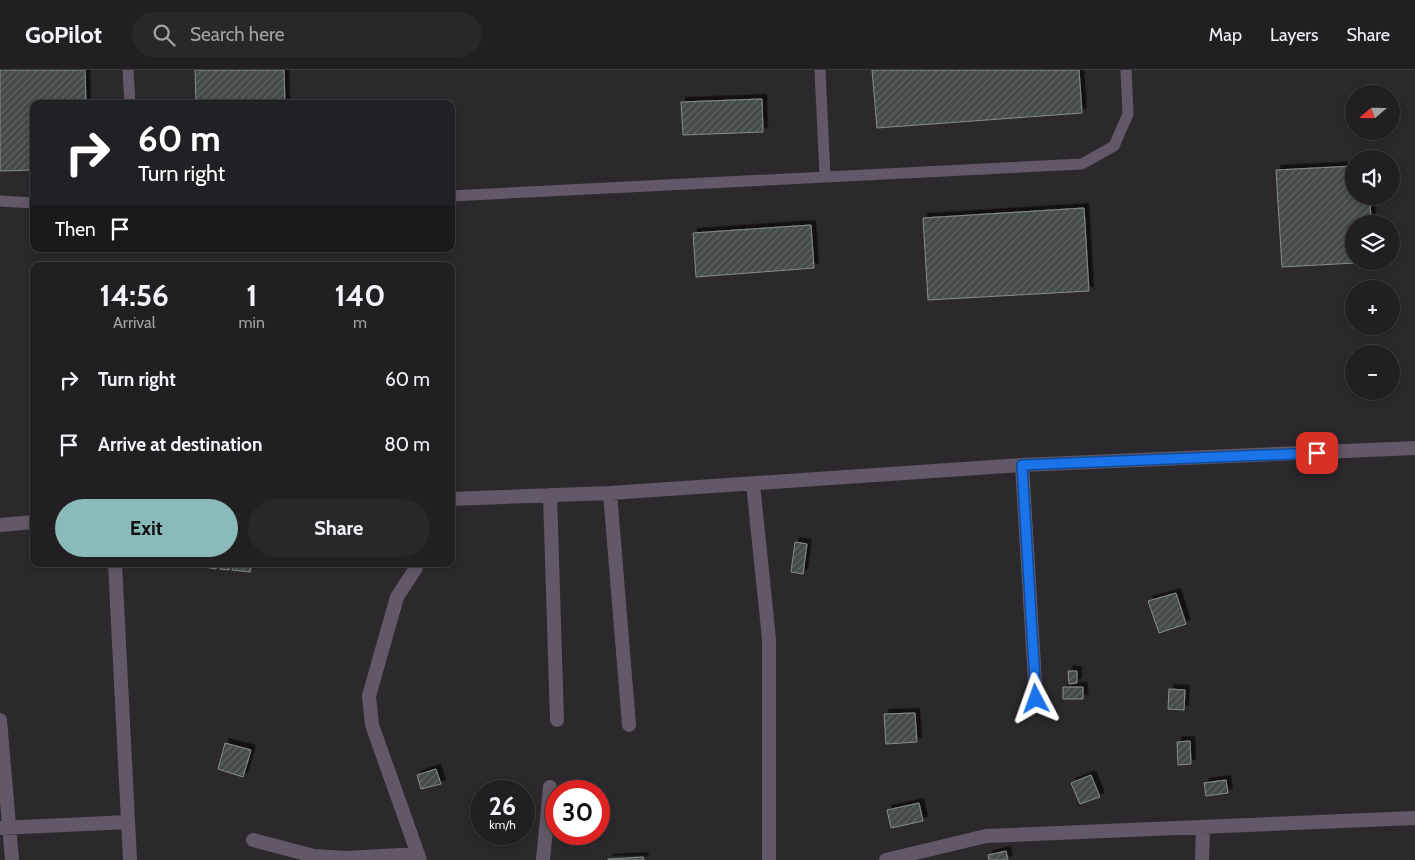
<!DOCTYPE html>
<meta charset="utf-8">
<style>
body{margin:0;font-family:Cabin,sans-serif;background:#29272a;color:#f1f3f6;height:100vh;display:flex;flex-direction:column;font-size:19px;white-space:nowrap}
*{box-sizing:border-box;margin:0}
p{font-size:16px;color:#a2a2a5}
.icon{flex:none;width:28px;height:28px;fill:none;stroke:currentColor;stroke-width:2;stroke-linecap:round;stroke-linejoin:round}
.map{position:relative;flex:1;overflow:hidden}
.details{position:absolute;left:30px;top:192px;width:425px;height:305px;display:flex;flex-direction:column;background:#211f22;border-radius:10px;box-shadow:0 2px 8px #0003,0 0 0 1px #3e3d40}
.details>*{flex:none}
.top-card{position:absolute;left:30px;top:30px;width:425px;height:152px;border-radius:10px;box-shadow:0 2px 8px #0003,0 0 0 1px #3e3d40;background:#202124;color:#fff;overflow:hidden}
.needle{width:32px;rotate:250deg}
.controls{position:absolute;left:1345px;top:15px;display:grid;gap:10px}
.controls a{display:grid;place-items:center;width:55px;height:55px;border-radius:50%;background:#211f22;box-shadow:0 2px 8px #0003,0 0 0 1px #3e3d40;font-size:25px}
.speed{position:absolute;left:470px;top:710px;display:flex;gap:10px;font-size:25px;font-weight:700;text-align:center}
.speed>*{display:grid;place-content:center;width:65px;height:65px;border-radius:50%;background:#211f22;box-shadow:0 2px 8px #0003,0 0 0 1px #3e3d40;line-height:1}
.speed small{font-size:12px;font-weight:400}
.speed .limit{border:8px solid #d22;background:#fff;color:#111}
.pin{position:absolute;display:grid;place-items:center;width:42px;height:42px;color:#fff;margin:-21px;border-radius:10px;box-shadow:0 2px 8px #0006}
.me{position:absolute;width:55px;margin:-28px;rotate:356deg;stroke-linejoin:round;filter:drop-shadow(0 0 4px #0008)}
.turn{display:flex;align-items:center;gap:18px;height:105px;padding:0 25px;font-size:22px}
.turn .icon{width:65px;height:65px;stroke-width:2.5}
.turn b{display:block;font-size:35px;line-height:42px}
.then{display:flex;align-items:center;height:48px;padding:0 25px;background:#0003;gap:10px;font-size:19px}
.eta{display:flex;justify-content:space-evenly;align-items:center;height:85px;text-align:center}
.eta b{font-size:30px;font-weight:800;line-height:35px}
.primary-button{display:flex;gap:10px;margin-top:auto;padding:10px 25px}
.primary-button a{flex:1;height:58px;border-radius:30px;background:#8bbbb9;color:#111;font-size:20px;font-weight:800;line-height:58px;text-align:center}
.primary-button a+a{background:#29272a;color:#f1f3f6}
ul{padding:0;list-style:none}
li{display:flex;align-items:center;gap:15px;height:65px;padding:0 25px}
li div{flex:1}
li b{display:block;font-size:19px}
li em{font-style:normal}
header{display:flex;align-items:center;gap:30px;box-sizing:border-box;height:70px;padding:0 25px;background:#211f22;border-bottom:1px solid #3e3d40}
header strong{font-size:24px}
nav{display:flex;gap:28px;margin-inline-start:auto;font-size:18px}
.search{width:350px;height:45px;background:#29272a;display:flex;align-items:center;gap:12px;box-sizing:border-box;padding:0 18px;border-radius:28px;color:#a2a2a5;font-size:19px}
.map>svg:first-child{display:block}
.building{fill:url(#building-hatch);stroke:#878d8b;filter:url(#shadow)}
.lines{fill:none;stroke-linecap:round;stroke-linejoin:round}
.service{stroke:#625867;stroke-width:11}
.minor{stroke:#625867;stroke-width:14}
.route-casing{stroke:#114b97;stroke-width:12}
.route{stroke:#1a73e8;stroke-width:9}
</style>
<header>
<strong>GoPilot</strong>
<div class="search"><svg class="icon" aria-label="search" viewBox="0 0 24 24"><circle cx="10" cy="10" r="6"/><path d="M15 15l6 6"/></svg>Search here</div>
<nav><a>Map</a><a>Layers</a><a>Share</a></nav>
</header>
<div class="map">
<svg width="1415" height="790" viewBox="0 0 1415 790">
<defs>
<pattern id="building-hatch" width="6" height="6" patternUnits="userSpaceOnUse" patternTransform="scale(1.25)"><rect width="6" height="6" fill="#454b49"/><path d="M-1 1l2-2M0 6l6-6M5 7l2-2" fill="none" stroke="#606563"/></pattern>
<filter id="shadow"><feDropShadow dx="4.5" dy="-4.5" stdDeviation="0" flood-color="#0009"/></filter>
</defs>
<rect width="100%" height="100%" fill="#2c292d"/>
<path class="building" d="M0 0H85L86 34H34V100L0 101Z
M195 0H284L285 34H196Z
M872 0H1079L1082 43 877 58Z
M762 29 763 62 683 65 681 32Z
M1354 96V126H1370L1371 154H1354V191L1373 192 1282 197 1276 100Z
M1084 138 1089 221 928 230 923 148Z
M811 155 814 198 696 207 693 163Z
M795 472 807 474 803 504 791 502Z
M205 494H217L216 499 205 497Z
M221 494H230L229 500 220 499Z
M233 494H252L250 502 232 500Z
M1176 523 1186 554 1159 563 1148 531Z
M1068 601H1077V613L1069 614Z
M1063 617H1083V629H1063Z
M1169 619 1185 620 1184 640 1168 639Z
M915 643 917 672 886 674 884 644Z
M1190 671 1191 694 1178 695 1177 672Z
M225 673 251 680 243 707 218 699Z
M436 699 441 714 421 719 417 705Z
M1091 705 1100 727 1080 734 1071 713Z
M1226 710 1228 723 1206 726 1204 713Z
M919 733 923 751 891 758 887 740Z
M1006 781 1008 790H989L988 785Z
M643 787 644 790H608V789Z"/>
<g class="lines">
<path class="service" d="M128 0 130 34
M820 0 825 107
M451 126 1082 94 1114 76 1128 44 1126 0
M0 131 34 133"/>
<path class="minor" d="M753 414 769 569V790
M610 423 629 655
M550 425 557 650
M451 429 610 423 1022 395
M0 455 34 452
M115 494 130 790
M416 494V498L397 527 369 626 372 655 420 790
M1036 629 1022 395 1415 378
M0 650 12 790
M1 758 128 752
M253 770 314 786 346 788 418 784
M543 790 550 717
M886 790 986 766 1415 748
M1202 790 1203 757"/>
</g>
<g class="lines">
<defs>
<path id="route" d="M1036 629 1022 395 1317 383"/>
</defs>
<use href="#route" class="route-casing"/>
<use href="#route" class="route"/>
</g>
</svg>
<div class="controls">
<a><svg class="needle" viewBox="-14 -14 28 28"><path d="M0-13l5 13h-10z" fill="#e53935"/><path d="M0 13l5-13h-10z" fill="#a2a2a5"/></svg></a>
<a><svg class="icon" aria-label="sound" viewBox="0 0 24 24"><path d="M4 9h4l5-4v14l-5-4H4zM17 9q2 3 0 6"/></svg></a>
<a><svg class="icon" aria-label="layers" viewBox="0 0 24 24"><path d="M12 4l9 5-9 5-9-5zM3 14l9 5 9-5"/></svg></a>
<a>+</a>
<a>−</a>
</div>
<div class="speed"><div>26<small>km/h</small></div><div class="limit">30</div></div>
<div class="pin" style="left:1317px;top:383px;background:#d93025"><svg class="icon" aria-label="arrive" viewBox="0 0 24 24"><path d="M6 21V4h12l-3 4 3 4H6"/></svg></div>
<svg class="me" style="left:1036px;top:629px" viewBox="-20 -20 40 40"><path d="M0-17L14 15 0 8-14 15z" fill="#1a73e8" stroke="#fff" stroke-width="4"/></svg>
<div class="top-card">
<div class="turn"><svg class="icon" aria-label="right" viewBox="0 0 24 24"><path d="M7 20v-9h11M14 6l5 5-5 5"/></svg><div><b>60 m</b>Turn right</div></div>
<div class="then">Then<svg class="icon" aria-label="arrive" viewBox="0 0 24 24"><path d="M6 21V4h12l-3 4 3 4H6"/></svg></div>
</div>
<section class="details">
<div class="eta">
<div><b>14:56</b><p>Arrival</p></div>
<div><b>1</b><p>min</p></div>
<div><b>140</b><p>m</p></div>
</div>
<ul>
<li><svg class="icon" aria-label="right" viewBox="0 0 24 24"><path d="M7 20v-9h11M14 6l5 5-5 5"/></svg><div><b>Turn right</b></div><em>60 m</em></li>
<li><svg class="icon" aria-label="arrive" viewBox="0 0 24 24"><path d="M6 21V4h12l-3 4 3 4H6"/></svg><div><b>Arrive at destination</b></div><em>80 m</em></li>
</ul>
<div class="primary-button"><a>Exit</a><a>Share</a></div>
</section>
</div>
